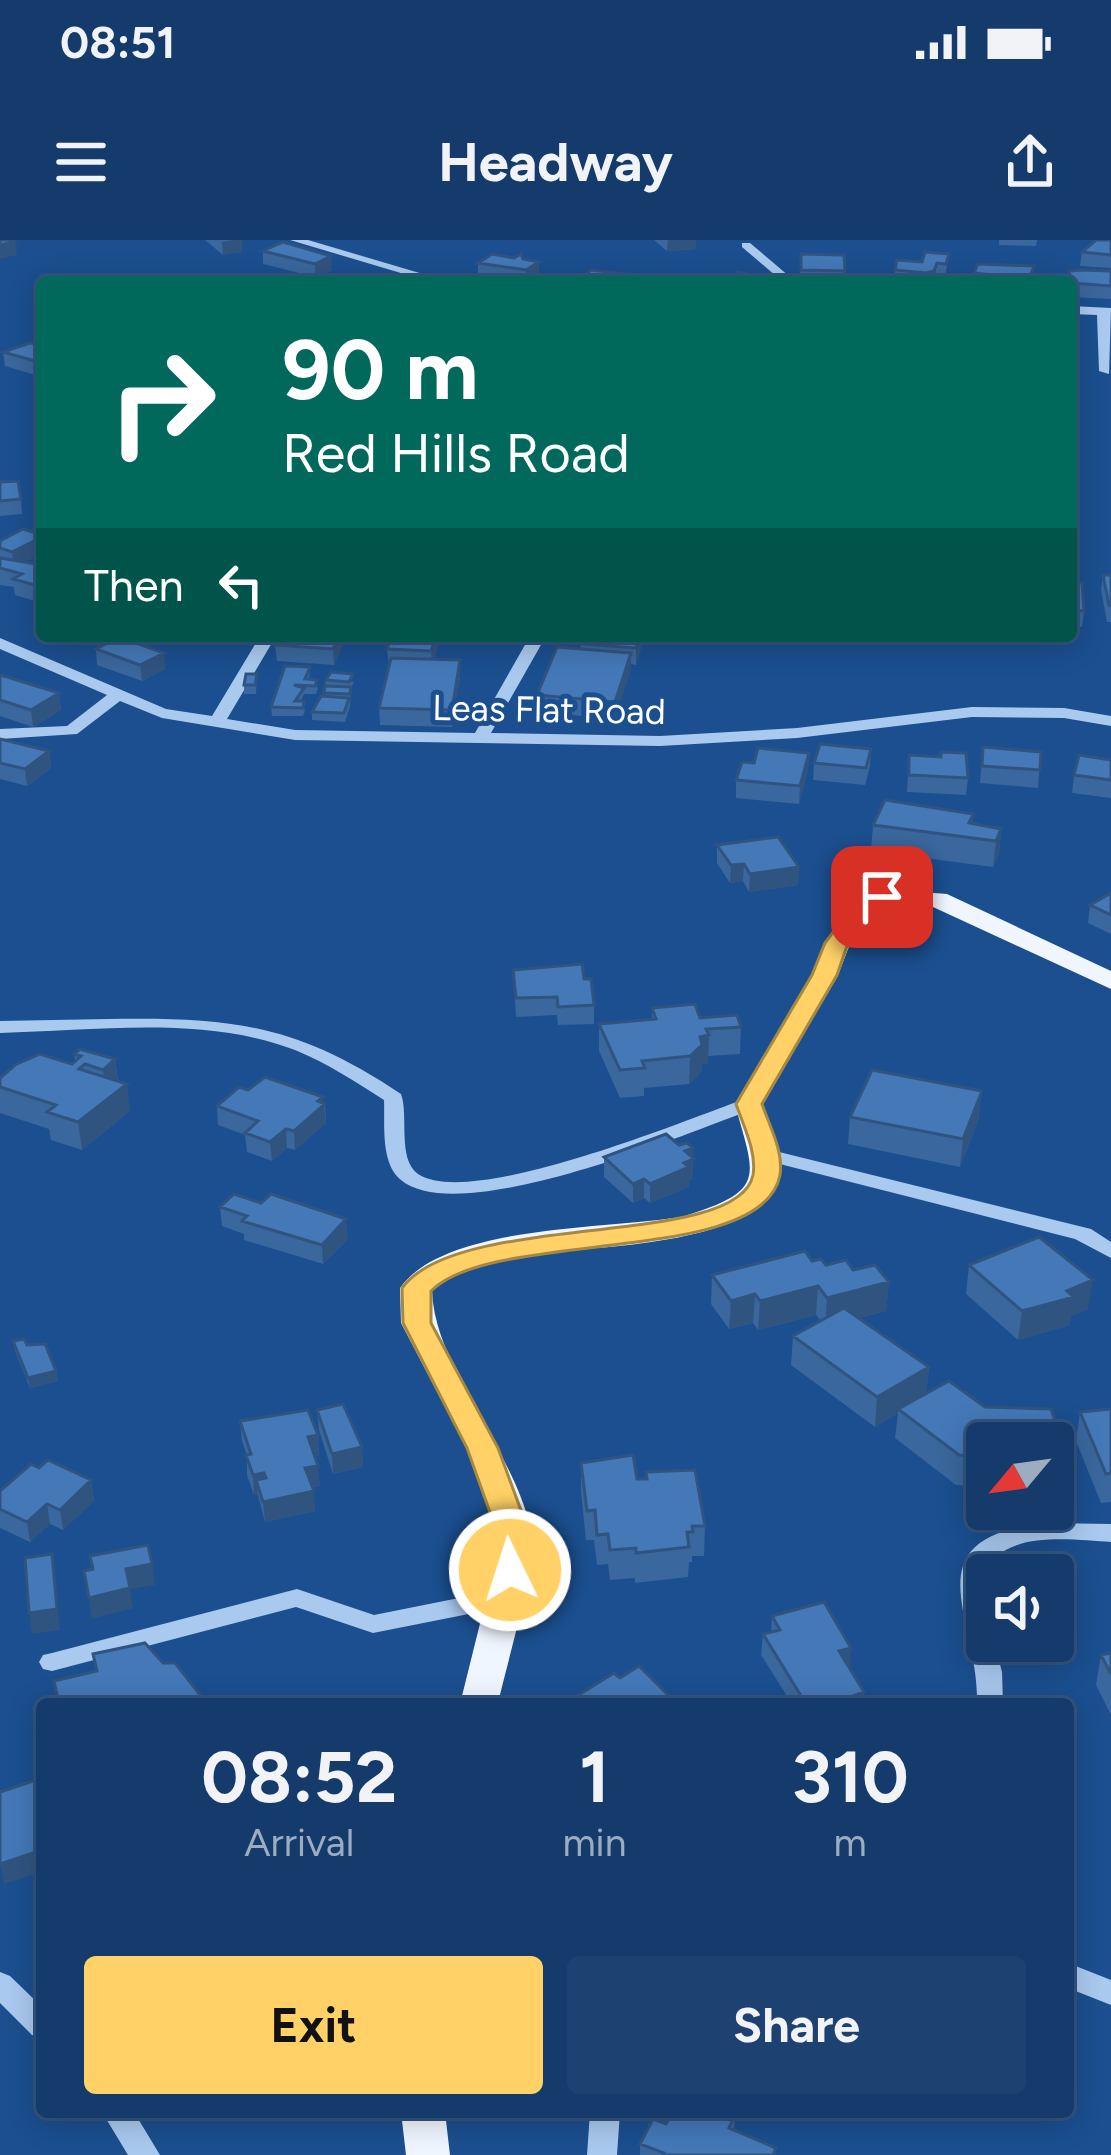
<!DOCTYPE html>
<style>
body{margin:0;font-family:Figtree,sans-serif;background:#1d4271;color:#f1f3f6;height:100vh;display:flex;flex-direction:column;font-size:45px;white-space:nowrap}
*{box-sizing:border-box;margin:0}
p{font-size:39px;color:#9dadc1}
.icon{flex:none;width:66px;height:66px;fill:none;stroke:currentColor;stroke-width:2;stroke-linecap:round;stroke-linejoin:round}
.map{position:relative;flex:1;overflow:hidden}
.details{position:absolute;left:36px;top:1458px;width:1038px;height:420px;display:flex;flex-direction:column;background:#143b6b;border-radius:12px;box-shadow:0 6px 30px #0003,0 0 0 3px #33557e}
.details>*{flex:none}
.banner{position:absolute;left:36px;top:36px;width:1041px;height:366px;border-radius:12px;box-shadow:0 6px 30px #0003,0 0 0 3px #33557e;background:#00695c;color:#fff;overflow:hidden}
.needle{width:78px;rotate:241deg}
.tools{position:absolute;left:966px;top:1182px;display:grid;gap:24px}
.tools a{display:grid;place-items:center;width:108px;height:108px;border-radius:12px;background:#143b6b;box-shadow:0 6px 30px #0003,0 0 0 3px #33557e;font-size:60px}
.pin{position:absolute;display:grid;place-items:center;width:102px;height:102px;color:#fff;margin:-51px;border-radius:24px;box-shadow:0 6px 18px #0006}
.me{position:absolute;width:132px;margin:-66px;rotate:356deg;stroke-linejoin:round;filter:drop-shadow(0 0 9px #0008)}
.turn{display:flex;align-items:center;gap:42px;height:252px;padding:0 48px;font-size:54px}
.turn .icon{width:156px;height:156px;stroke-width:2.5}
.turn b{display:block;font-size:84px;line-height:102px}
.then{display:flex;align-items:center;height:114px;padding:0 48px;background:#0003;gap:24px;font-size:45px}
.eta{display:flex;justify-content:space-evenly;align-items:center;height:204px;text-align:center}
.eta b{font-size:72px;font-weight:700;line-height:84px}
.primary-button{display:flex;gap:24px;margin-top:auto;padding:24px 48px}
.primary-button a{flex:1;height:138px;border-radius:12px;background:#ffd166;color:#111;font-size:48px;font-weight:700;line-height:138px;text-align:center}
.primary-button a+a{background:#1d4271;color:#f1f3f6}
.status{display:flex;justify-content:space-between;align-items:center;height:84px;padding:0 60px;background:#143b6b;direction:ltr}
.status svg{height:33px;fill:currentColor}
header{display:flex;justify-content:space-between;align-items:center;height:156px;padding:0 48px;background:#143b6b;font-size:54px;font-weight:700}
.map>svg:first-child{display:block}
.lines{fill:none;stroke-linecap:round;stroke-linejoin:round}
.minor{fill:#a9c9ee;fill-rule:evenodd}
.major{fill:#f0f6ff;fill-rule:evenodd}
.wall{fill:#3a679d}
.shaded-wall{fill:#305480}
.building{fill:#4478b7;stroke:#305480;stroke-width:3}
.route{fill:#ffd166;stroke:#a68842;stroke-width:3}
.labels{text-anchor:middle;stroke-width:10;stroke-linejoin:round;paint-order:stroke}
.far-street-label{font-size:36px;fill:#fff;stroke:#1b4f8f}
</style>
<div class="status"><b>08:51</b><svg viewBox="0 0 49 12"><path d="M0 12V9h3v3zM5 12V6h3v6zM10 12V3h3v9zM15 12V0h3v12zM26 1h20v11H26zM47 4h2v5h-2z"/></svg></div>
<header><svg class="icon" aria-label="menu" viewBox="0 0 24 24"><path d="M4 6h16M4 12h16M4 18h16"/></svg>Headway<svg class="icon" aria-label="share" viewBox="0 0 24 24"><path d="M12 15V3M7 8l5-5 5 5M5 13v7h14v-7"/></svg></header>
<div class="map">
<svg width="1111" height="1915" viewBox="0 0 1111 1915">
<rect width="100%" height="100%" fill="#1b4f8f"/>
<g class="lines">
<path class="minor" d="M290 0H308L450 42H431Z
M742 3H750L796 42H783L742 7Z
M1071 66 1111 68 1109 134 1099 131 1097 75 1071 74Z
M260 396H276L227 479 295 490 475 493 530 396H546L491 493 660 496 797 488 972 467 1064 468 1111 476V486L1064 478 972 477 797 498 660 506 295 500 162 478 120 461 77 494 0 499V489L67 486 107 455 0 409V398L166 469 212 476Z
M108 779C232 777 296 784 401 854 409 875 397 919 418 934 471 969 683 881 742 860L749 858 759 864 756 868C688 893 460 989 401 940 380 923 385 884 384 860 356 842 327 823 295 810 204 775 95 791 0 793V781Z
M767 909 1091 989 1111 1002V1018L1075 999 760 919 757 915 760 911Z
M1048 1283 1111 1284V1302C1070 1300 990 1287 984 1345 982 1363 987 1383 987 1401H994L1002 1432 1003 1464H977C980 1378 906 1297 1048 1283Z
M297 1349 374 1375 504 1349 513 1352 517 1358 513 1364 504 1367 373 1393 296 1367 52 1431 43 1429 39 1422 43 1415 52 1413Z
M1068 1723 1111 1740V1765L1068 1748Z
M0 1732 10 1736 42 1767V1798L32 1795 0 1763Z
M102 1872H134L160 1915H128Z
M590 1872H620L617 1915H587Z"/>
<path class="major" d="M882 649 947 654 1111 731V749L933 667 887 665 871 674 850 704 838 735 763 864 782 926C772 1017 564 1003 498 1019 474 1025 451 1036 432 1051 435 1131 519 1214 533 1300 537 1322 504 1434 498 1464H460L500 1303 466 1207 401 1083 400 1048C446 983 612 990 685 976 769 950 754 936 735 864L812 735 824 703 853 664Z
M401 1872H445L450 1915H406Z"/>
</g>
<path class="wall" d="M205 0H242V12L223 15Z
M654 0H696V9L667 11Z
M999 0H1037L1036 6 999 5Z
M1111 0V28L1080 26 1082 12Z
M283 2 332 30 315 37 263 24V11Z
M801 14 844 15V42H800Z
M949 14 945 37 936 36 934 42H894L895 30Z
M523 19 539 36 529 42H516L478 36V23Z
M1034 26 1032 42H973L974 33Z
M1069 31H1111V59L1071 57V42H1068Z
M42 104V137L5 126 3 112Z
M0 242 21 259 22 274 0 276Z
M42 295V313L25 322 42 325V363L15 355 14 347 0 345V301Z
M1103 335H1111V382H1107L1101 350Z
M1071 343 1084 371 1082 387 1071 386Z
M280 396H347L334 425 277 421 275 405Z
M392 396H440L434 420 460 437 452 487 380 485 379 468 389 425 387 409Z
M583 396H649H644L636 425 631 424 615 479 537 472V455L580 409Z
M96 409 165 429 142 441 97 425Z
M310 427 309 439 318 448 316 454H304L301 461 305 470 303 476H272L271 467Z
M257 434 256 454H244V445Z
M0 435 59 453 61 470 33 487 0 476Z
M326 440 354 442 351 447 350 466 345 482 312 480V472L324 456Z
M0 499 49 511 51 528 27 546 0 539Z
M983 507 1041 512 1038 548 980 543Z
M871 509 870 526 865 545 813 540 814 523Z
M809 513 808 530 799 564 736 558V540L754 523Z
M909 515 968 538 966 555 907 552Z
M1111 520V558L1072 553 1074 535Z
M973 574 972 583 1001 589 999 614 993 627 871 611 873 585Z
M717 605 799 627 798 645 749 652 743 641 730 643 717 623Z
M1111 653V694L1088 683 1090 665Z
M513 730 594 765V784L558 785 557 775 516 777Z
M652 768 741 787 740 814 708 816V823L702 824 701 832 689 844 644 848V856L620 858 599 811V784L652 780Z
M74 814 115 819 118 841 130 871 82 910 51 900 49 889 0 873V838L72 824 75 821Z
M248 850 325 864 326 883 295 910 287 908 272 921 247 912 245 895 218 885 217 866Z
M850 877 979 879 960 927 848 904Z
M679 905 693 908V938L689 940V947L650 963 644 958 633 963 604 937V917Z
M220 967 348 999 323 1024 244 1000V994L222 986Z
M805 1011 812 1021 821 1019 826 1025 846 1020 853 1030 875 1025 889 1042 886 1071 859 1078 929 1127 926 1153 949 1141 985 1167 1051 1169 1069 1222 1065 1252 1053 1251V1203H987V1247L956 1245 895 1198 898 1173 875 1187 791 1125 793 1096 821 1081 816 1075 758 1090 753 1083 729 1089 711 1064 712 1035Z
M969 1025 1088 1069 1071 1076 1070 1085 1018 1100 966 1054Z
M13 1101 27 1105 56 1131 58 1141 30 1148 15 1111Z
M1111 1169V1262L1101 1263 1076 1201 1080 1172Z
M317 1170 362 1207 363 1227 333 1234 319 1190Z
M240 1181 318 1195 319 1216H315L320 1246 312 1247 315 1271 265 1282 258 1255H254L247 1235V1215L242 1201Z
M581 1223 637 1239H646V1232L705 1286 704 1316H692V1322H689L688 1337 635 1343V1338L610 1340 608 1324 597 1325 594 1300H586L581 1252Z
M39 1228 91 1240 94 1261 63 1290 50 1284 30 1302 0 1288V1251Z
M772 1376 850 1428 864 1452 863 1464H792L761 1415 763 1394 771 1392Z
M1111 1413V1475L1096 1445 1101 1415Z
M735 1874 734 1890 776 1915H640V1904L666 1884Z"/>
<path class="shaded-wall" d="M233 0H242V12L223 15 222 2Z
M668 0H696V9L667 11Z
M15 2 17 15 0 19V5Z
M331 16 332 30 315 37V24Z
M539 22V36L526 42V30Z
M937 23 934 42H925L926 33Z
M42 297V313L14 328 12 312Z
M339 396H347L334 425 333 409Z
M436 396H440V401L432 427 431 411Z
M640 396H644V399L636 425V408Z
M164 413 165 429 142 441 140 425Z
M631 413V430L615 479V462Z
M460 420V437L452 487V470Z
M59 453 61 470 33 487 31 470Z
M49 511 51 528 27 546 25 529Z
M809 513 808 530 799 564 800 546Z
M1001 589 999 614 993 627 996 601Z
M744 624 743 641 730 643 731 625Z
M799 627 798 645 749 652 750 634Z
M709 795 708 823 702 824 701 832 689 844 690 816 700 797Z
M115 819 118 847 106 857 103 830Z
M127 844 130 871 82 910 78 882Z
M982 851 979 879 960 927 963 899Z
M323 857 326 883 295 910 294 891Z
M286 889 287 908 272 921 270 902Z
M693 908V938L689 940V947L650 963V944L685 911Z
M644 939V958L633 963V944Z
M346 979 348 999 323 1024 322 1005Z
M1093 1040 1088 1069 1071 1076 1070 1085 1018 1100 1022 1071Z
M889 1042 886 1071 825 1087 827 1058Z
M818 1046 816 1075 758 1090 760 1061Z
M755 1054 753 1083 729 1089 731 1061Z
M929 1127 926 1156 898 1169V1173L875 1187 877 1157Z
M56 1131 58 1141 30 1148 28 1138Z
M318 1195 319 1216 309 1218 308 1197Z
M362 1207 363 1227 333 1234 332 1214Z
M318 1226 320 1246 307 1249 305 1228Z
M264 1233 266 1253 256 1240 258 1255H254L253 1235Z
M91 1240 94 1261 63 1290 60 1270Z
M314 1251 315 1271 265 1282 263 1262Z
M47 1264 50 1284 30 1302 27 1282Z
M52 1314 60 1390 32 1394 29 1373Z
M152 1324 155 1345 130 1349 133 1368 92 1379 89 1358 126 1329Z
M851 1408 850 1428 839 1411Z
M864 1452 863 1464H831Z
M42 1610V1632L4 1644 0 1624Z"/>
<path class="building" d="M0 0H12L15 2 0 5Z
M1096 0H1111V15L1082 12Z
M283 2 331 16 315 24 263 11Z
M925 12 949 14 946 24 937 23 934 31 926 33 895 30 897 20 922 22Z
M492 14 514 18 521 14 523 19 539 22 526 30 478 23Z
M801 14 844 15 845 31 801 30Z
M978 24 1034 26 1029 39 974 33Z
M591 30 625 34 617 42 580 41Z
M1081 30 1111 31V46L1072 43 1069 31Z
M738 32 763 38 764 42 740 41Z
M30 103 42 104V123L3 112Z
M18 241 21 259 0 261V242Z
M23 289 42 295V297L12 312 0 308V301Z
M0 318 42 325V347L13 339 22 334 0 328Z
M1103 335H1111V366L1109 365Z
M1071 343H1082L1084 371 1071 370Z
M280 396H339L333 409 275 405Z
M392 396H436L431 411 387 409Z
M583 396H640L636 408 580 404Z
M119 397 164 413 140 425 96 409Z
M557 407 631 413 615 462 537 455Z
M391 418 460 420 452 470 379 468Z
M285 426 310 427 305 439 317 440 315 446 294 445 304 448 295 461H304L303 468 271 467Z
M331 432 353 434 349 442 326 440Z
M246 434H257L255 445H244Z
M0 435 59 453 31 470 0 460Z
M325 446 351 447 350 454 324 453Z
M321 456 349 458 344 473 312 472Z
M0 499 49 511 25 529 0 523Z
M820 504 871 509 866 528 814 523Z
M983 507 1041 512 1040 530 982 526Z
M758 508 809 513 800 546 736 540 742 522 754 523Z
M941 512 966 513 968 538 909 535V515L941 517Z
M1079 515 1111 520V540L1074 535Z
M885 560 973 574 969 583 1001 589 996 601 873 585Z
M778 597 799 627 750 634 744 624 731 625 717 605Z
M1111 653V675L1090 665Z
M582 724 584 739H591L594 765 558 767 557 757 516 758 513 730Z
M695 764 700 778 737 775 741 787 706 789 709 795 700 797 702 805 690 816 642 821 645 828 620 830 599 784 656 779 652 768Z
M80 809 115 819 103 830 85 824 79 829 127 844 78 882 47 872 56 865 0 847V838L15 825 40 814 72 824 81 816 74 814Z
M872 830 982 851 963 899 850 877Z
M265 837 323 857 318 861 325 864 294 891 286 889 270 902 245 893 258 881 217 866 239 847 248 850Z
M666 894 679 905 687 903 693 908 685 911 694 919 684 923 689 927 650 944 644 939 633 944 604 917Z
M234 954 261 963 271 954 346 979 322 1005 242 981 247 976 220 967Z
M1039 997 1093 1040 1067 1051 1074 1057 1022 1071 969 1025Z
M805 1011 812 1021 821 1019 826 1025 846 1020 853 1030 875 1025 889 1042 827 1058 818 1046 760 1061 755 1054 731 1061 712 1035Z
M844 1068 929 1127 877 1157 793 1096Z
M24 1099 27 1105 45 1104 56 1131 28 1138 13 1101Z
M949 1141 985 1167 1051 1169 1069 1222 1053 1221V1203H987V1217L959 1215 898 1169Z
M343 1164 362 1207 332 1214 317 1170Z
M1111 1169V1233L1106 1234 1080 1172Z
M308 1170 318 1195 308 1197 318 1226 305 1228 314 1251 263 1262 256 1240 266 1238 264 1233 253 1235 246 1215 251 1214 240 1181Z
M633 1215 637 1239H647L646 1232 695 1230 705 1286H692L693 1292H687L689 1307 636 1313V1308L610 1310 608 1294 597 1295 595 1270 587 1271 581 1223Z
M48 1220 91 1240 60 1270 47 1264 27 1282 0 1269V1251L31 1224 39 1228Z
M148 1305 152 1324 126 1329 130 1348 89 1358 84 1331 93 1329 90 1316Z
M52 1314 57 1369 29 1373 25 1318Z
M824 1362 851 1408 839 1411 864 1452 831 1464H806L763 1394 780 1390 772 1376Z
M145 1403 163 1423H175L201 1456 189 1464H59L54 1441 97 1431 93 1414Z
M1111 1413V1434L1101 1415Z
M639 1426 677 1464H564L614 1433 620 1438Z
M42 1538V1610L0 1624V1552Z
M673 1872H729L735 1874 729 1888 776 1908 773 1915H663L664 1913 640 1904 653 1879 666 1884Z"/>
<path class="route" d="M882 650 894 657 871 674 848 703 837 735 762 864C769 885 784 912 780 935 763 1027 493 988 431 1051V1083L498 1208 533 1303 522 1339H499L494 1330 501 1303 467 1208 403 1083 402 1048C459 970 738 1010 753 935 757 912 743 885 736 864L812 735 825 703 854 664Z"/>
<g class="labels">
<g class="far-street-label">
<text transform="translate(549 469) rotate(1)" y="13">Leas Flat Road</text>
</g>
</g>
</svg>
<div class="tools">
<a><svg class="needle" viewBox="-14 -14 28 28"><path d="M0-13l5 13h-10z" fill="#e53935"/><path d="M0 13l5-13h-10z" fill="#9dadc1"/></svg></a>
<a><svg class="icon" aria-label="sound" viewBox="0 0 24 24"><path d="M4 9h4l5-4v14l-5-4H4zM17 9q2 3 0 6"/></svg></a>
</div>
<div class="pin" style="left:882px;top:657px;background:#d93025"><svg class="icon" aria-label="arrive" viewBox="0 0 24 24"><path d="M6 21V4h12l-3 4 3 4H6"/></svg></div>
<svg class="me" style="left:510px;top:1330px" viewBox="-20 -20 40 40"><circle r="17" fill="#ffd166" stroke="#fff" stroke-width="3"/><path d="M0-11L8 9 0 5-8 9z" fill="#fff"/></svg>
<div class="banner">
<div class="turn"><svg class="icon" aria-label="right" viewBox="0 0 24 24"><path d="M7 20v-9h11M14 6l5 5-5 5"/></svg><div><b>90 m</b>Red Hills Road</div></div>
<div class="then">Then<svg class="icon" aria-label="left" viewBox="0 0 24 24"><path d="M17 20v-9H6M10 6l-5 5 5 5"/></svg></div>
</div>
<section class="details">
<div class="eta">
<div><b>08:52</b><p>Arrival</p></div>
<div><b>1</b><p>min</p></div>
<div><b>310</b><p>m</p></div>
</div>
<div class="primary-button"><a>Exit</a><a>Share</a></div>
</section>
</div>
